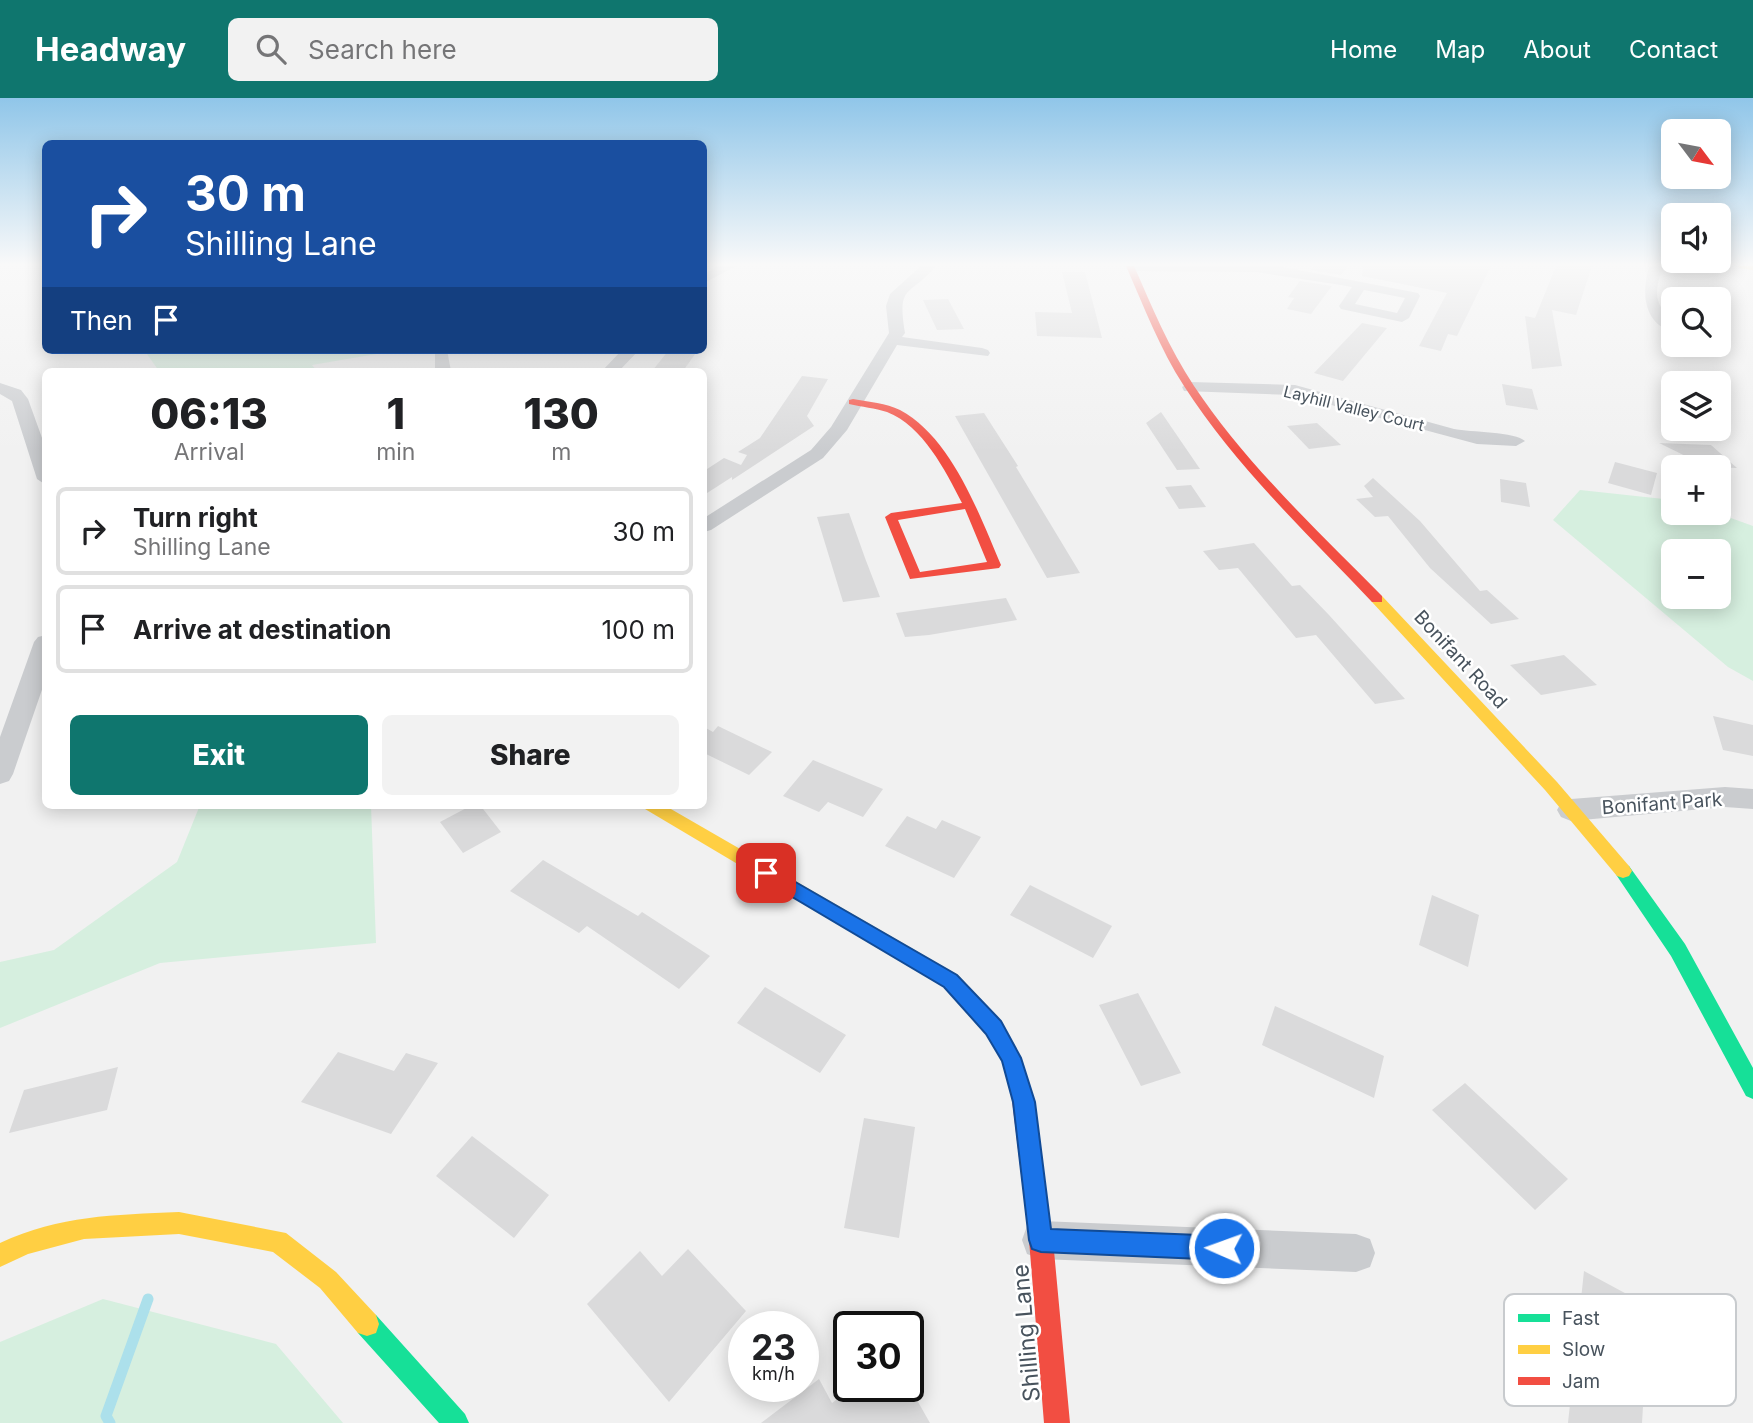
<!DOCTYPE html>
<meta charset="utf-8">
<style>
body{margin:0;font-family:Inter,sans-serif;background:#f2f2f2;color:#202124;height:100vh;display:flex;flex-direction:column;font-size:26px;white-space:nowrap}
*{box-sizing:border-box;margin:0}
p{font-size:23px;color:#757577}
.icon{flex:none;width:38px;height:38px;fill:none;stroke:currentColor;stroke-width:2;stroke-linecap:round;stroke-linejoin:round}
.map{position:relative;flex:1;overflow:hidden}
.drawer{position:absolute;left:42px;top:270px;width:665px;height:441px;display:flex;flex-direction:column;background:#fff;border-radius:10px;box-shadow:0 4px 18px #0003}
.drawer>*{flex:none}
.guide{position:absolute;left:42px;top:42px;width:665px;height:214px;border-radius:10px;box-shadow:0 4px 18px #0003;background:#1a4fa0;color:#fff;overflow:hidden}
.needle{width:46px;rotate:122deg}
.fabs{position:absolute;left:1661px;top:21px;display:grid;gap:14px}
.fabs a{display:grid;place-items:center;width:70px;height:70px;border-radius:10px;background:#fff;box-shadow:0 4px 18px #0003;font-size:35px}
.speed{position:absolute;left:728px;top:1213px;display:flex;gap:14px;font-size:35px;font-weight:700;text-align:center}
.speed>*{display:grid;place-content:center;width:91px;height:91px;border-radius:50%;background:#fff;box-shadow:0 4px 18px #0003;line-height:1}
.speed small{font-size:18px;font-weight:400}
.speed .limit{border:4px solid #111;border-radius:10px;background:#fff;color:#111}
.pin{position:absolute;display:grid;place-items:center;width:60px;height:60px;color:#fff;margin:-30px;border-radius:14px;box-shadow:0 4px 10px #0006}
.me{position:absolute;width:77px;margin:-38px;rotate:272deg;stroke-linejoin:round;filter:drop-shadow(0 0 5px #0008)}
.turn{display:flex;align-items:center;gap:24px;height:147px;padding:0 28px;font-size:32px}
.turn .icon{width:91px;height:91px;stroke-width:2.5}
.turn b{display:block;font-size:49px;line-height:60px}
.then{display:flex;align-items:center;height:66px;padding:0 28px;background:#0003;gap:14px;font-size:26px}
.eta{display:flex;justify-content:space-evenly;align-items:center;height:119px;text-align:center}
.eta b{font-size:42px;font-weight:800;line-height:49px}
.button{display:flex;gap:14px;margin-top:auto;padding:14px 28px}
.button a{flex:1;height:80px;border-radius:10px;background:#0f766e;color:#fff;font-size:28px;font-weight:800;line-height:80px;text-align:center}
.button a+a{background:#f2f2f2;color:#202124}
ul{padding:0;list-style:none}
li{display:flex;align-items:center;gap:21px;height:88px;margin:0 14px 10px;padding:0 14px;border:4px solid #e0e0e0;border-radius:10px}
li div{flex:1}
li b{display:block;font-size:26px}
li em{font-style:normal}
header{display:flex;align-items:center;gap:42px;box-sizing:border-box;height:98px;padding:0 35px;background:#0f766e;color:#fff}
header strong{font-size:33px}
nav{display:flex;gap:38px;margin-inline-start:auto;font-size:24px}
.search{width:490px;height:63px;background:#f2f2f2;display:flex;align-items:center;gap:18px;box-sizing:border-box;padding:0 24px;border-radius:10px;color:#757577;font-size:26px}
.map>svg:first-child{display:block}
.green{fill:#d6efdf;fill-rule:evenodd}
.lines{fill:none;stroke-linecap:round;stroke-linejoin:round}
.stream{stroke:#ace0eb;stroke-width:11}
.building{fill:#dadadb}
.street{fill:#cacccf;fill-rule:evenodd}
.fast{fill:#16e098;fill-rule:evenodd}
.slow{fill:#ffcf43;fill-rule:evenodd}
.jam{fill:#f24e42;fill-rule:evenodd}
.route{fill:#1a73e8;stroke:#114b97;stroke-width:2}
.labels{text-anchor:middle;stroke-width:5;stroke-linejoin:round;paint-order:stroke}
.far-street-label{font-size:16px;fill:#48535d;stroke:#fff}
.street-label{font-size:19px;fill:#48535d;stroke:#fff}
.near-street-label{font-size:23px;fill:#48535d;stroke:#fff}
.key{fill:#fff;stroke:#c8cbce;stroke-width:2}
.key-label{font-size:19px;fill:#48535d}
</style>
<header>
<strong>Headway</strong>
<div class="search"><svg class="icon" aria-label="search" viewBox="0 0 24 24"><circle cx="10" cy="10" r="6"/><path d="M15 15l6 6"/></svg>Search here</div>
<nav><a>Home</a><a>Map</a><a>About</a><a>Contact</a></nav>
</header>
<div class="map">
<svg width="1753" height="1325" viewBox="0 0 1753 1325">
<rect width="100%" height="100%" fill="#f1f1f1"/>
<path class="green" d="M144 252H400L312 267 317 273H159Z
M1580 392 1673 402V415H1717L1753 428V583L1728 569 1553 422ZM1673 453H1718V499H1673Z
M200 707H371L376 845 160 865 0 930V864L54 852 177 764Z
M103 1201 276 1246 343 1325H0V1244Z"/>
<g class="lines">
<path class="stream" d="M110 1325 106 1318 148 1201"/>
</g>
<path class="building" d="M1313 168H1348L1341 177 1310 172Z
M1363 168H1491L1457 238 1448 236 1441 253 1419 248 1447 195 1362 178Z
M1556 168H1592L1576 217 1552 212 1562 268 1532 271 1525 218 1535 220Z
M1062 174H1085L1102 240 1037 238 1035 214 1072 215Z
M1300 183 1332 188 1311 216 1287 211 1294 200 1288 199Z
M948 201 964 231 937 232 923 202Z
M1362 225 1387 230 1343 283 1314 275Z
M669 252H698L683 273H652Z
M802 278 828 281 807 318 814 328 732 382V379L704 397V373L724 360 741 367 747 357 738 354 760 340Z
M1502 286 1532 291 1538 312 1506 307Z
M1161 314 1200 371 1177 372 1146 325Z
M984 315 1018 368 1016 369 1080 475 1047 480 955 318Z
M1317 325 1341 347 1309 351 1287 328Z
M1659 345 1711 347 1737 370 1708 369Z
M1615 364 1657 375 1651 397 1608 385Z
M1373 380 1420 423 1480 493 1487 492 1519 521 1491 526 1430 470 1388 418 1375 419 1356 401 1373 399 1364 388Z
M1500 381 1526 385 1530 409 1501 404Z
M1191 387 1206 409 1179 411 1165 389Z
M849 415 865 460 880 499 843 504 817 419Z
M1254 445 1292 488 1300 487 1329 517 1405 601 1375 606 1316 537 1296 540 1238 470 1219 472 1203 453Z
M1006 500 1017 522 929 537 905 539 896 515Z
M1564 557 1597 587 1541 597 1510 567Z
M1713 618 1753 627V658L1723 652Z
M718 628 772 654 749 677 704 655V629L713 634Z
M813 662 883 691 863 719 828 704 819 714 783 698Z
M472 707H480L501 734 463 755 440 724Z
M907 718 936 731 942 722 981 739 954 780 885 748Z
M543 762 638 818 642 814 710 858 679 891 587 828 579 835 510 793Z
M1030 787 1112 828 1093 860 1010 817Z
M1432 797 1479 817 1468 869 1419 847Z
M765 889 846 937 820 975 737 925Z
M1138 895 1181 975 1141 988 1099 907Z
M1275 908 1384 958 1374 1000 1262 947Z
M338 954 394 973 406 955 438 965 391 1036 301 1004Z
M118 969 107 1012 9 1035 24 992Z
M1465 985 1568 1081 1535 1112 1432 1012Z
M864 1020 915 1029 899 1140 844 1130Z
M472 1038 549 1097 514 1140 436 1078Z
M688 1151 746 1213 669 1304 587 1206 640 1153 662 1178Z
M1584 1173 1649 1208 1642 1325H1568Z
M819 1281 832 1305 854 1288H909L930 1325H761Z"/>
<g class="lines">
<path class="street" d="M718 168H736L704 185V176Z
M921 168H936C908 200 897 186 905 235L902 239 982 250 988 252 990 255 988 258 897 247 847 332 823 360 711 432 704 434V420L811 352 831 329 889 235 886 208 890 196Z
M1125 168H1278L1418 195 1420 198 1409 220 1402 224 1341 211 1339 208 1352 189 1341 187 1256 174 1131 173ZM1364 192 1405 200 1397 215 1355 206Z
M1649 168H1663C1659 181 1653 197 1661 209 1669 221 1673 217 1673 234 1642 225 1642 193 1649 168Z
M1718 243 1722 247 1719 250 1703 255 1682 250 1679 247H1718Z
M435 252H447L451 273H435Z
M622 252H639L619 273H602Z
M1190 284 1295 287 1454 331C1470 334 1516 334 1525 343L1516 348 1477 346 1294 297 1184 293 1182 289Z
M0 285 21 292 28 301 46 351V387L37 381 12 303 0 296Z
M46 537V580L13 676 9 683 0 686V639L34 544 38 539Z
M1725 689 1753 691V711L1725 709 1571 723 1561 719 1557 712 1561 705 1571 701Z
M1041 1123 1356 1136 1370 1141 1375 1155 1370 1169 1356 1174 1041 1161 1027 1156 1022 1142 1027 1128Z"/>
<path class="fast" d="M1623 766 1629 768 1685 846 1753 970V1001L1746 998 1671 858 1617 778 1614 773 1617 768Z
M367 1214 376 1217 465 1316 469 1325H439L358 1235 355 1226 358 1217Z"/>
<path class="slow" d="M1738 168H1753V172L1739 170Z
M1377 497 1382 498 1557 684 1629 768 1632 773 1629 778 1623 780 1617 778 1545 692 1372 504 1370 501Z
M643 707H664L958 877 1001 923 1021 960 1031 994 1028 1001 1021 1004 1014 1001 1002 963 987 935 944 889 645 711Z
M179 1114 286 1135 336 1174 376 1217 379 1226 376 1235 367 1238 358 1235 320 1190 273 1154 179 1136 84 1141 28 1156 0 1169V1145C61 1117 113 1117 179 1114Z"/>
<path class="jam" d="M1126 168H1134C1152 209 1169 250 1194 288 1246 366 1316 431 1382 498V504H1372C1307 435 1236 369 1184 288 1160 251 1144 209 1126 168Z
M853 301C869 304 886 305 900 312 952 340 979 416 1001 467L999 470 910 481 885 419 891 415 962 405C945 372 923 328 887 314 875 310 862 309 849 306V302ZM965 411 987 464 920 474 898 422Z
M1021 984 1028 987 1031 994 1053 1142 1070 1325H1044L1029 1142 1011 994 1014 987Z"/>
</g>
<linearGradient id="sky" x2="0" y2="1"><stop stop-color="#90c6e9"/><stop offset="0.47" stop-color="#f9f9f9"/><stop offset="1" stop-color="#f9f9f9" stop-opacity="0"/></linearGradient>
<rect width="1753" height="354" fill="url(#sky)"/>
<path class="route" d="M766 767 957 877 1001 923 1021 960 1035 1004 1051 1131 1224 1138 1233 1142 1236 1150 1233 1158 1224 1162 1041 1154 1032 1151 1029 1142 1013 1004 1002 963 986 936 944 889 760 780 757 775 760 769Z"/>
<g class="labels">
<g class="far-street-label">
<text transform="translate(1354 310) rotate(14)" y="6">Layhill Valley Court</text>
</g>
<g class="street-label">
<text transform="translate(1461 561) rotate(47)" y="7">Bonifant Road</text>
<text transform="translate(1662 705) rotate(-4)" y="7">Bonifant Park</text>
</g>
<g class="near-street-label">
<text transform="translate(1026 1235) rotate(-95)" y="8">Shilling Lane</text>
</g>
</g>
<rect x="1504" y="1196" width="232" height="112" rx="10" class="key"/>
<rect x="1518" y="1216" width="32" height="8" fill="#16e098"/>
<rect x="1518" y="1247" width="32" height="9" fill="#ffcf43"/>
<rect x="1518" y="1279" width="32" height="8" fill="#f24e42"/>
<g class="key-label">
<text x="1562" y="1227">Fast</text>
<text x="1562" y="1258">Slow</text>
<text x="1562" y="1290">Jam</text>
</g>
</svg>
<div class="fabs">
<a><svg class="needle" viewBox="-14 -14 28 28"><path d="M0-13l5 13h-10z" fill="#e53935"/><path d="M0 13l5-13h-10z" fill="#757577"/></svg></a>
<a><svg class="icon" aria-label="sound" viewBox="0 0 24 24"><path d="M4 9h4l5-4v14l-5-4H4zM17 9q2 3 0 6"/></svg></a>
<a><svg class="icon" aria-label="search" viewBox="0 0 24 24"><circle cx="10" cy="10" r="6"/><path d="M15 15l6 6"/></svg></a>
<a><svg class="icon" aria-label="layers" viewBox="0 0 24 24"><path d="M12 4l9 5-9 5-9-5zM3 14l9 5 9-5"/></svg></a>
<a>+</a>
<a>−</a>
</div>
<div class="speed"><div>23<small>km/h</small></div><div class="limit">30</div></div>
<div class="pin" style="left:766px;top:775px;background:#d93025"><svg class="icon" aria-label="arrive" viewBox="0 0 24 24"><path d="M6 21V4h12l-3 4 3 4H6"/></svg></div>
<svg class="me" style="left:1224px;top:1150px" viewBox="-20 -20 40 40"><circle r="17" fill="#1a73e8" stroke="#fff" stroke-width="3"/><path d="M0-11L8 9 0 5-8 9z" fill="#fff"/></svg>
<div class="guide">
<div class="turn"><svg class="icon" aria-label="right" viewBox="0 0 24 24"><path d="M7 20v-9h11M14 6l5 5-5 5"/></svg><div><b>30 m</b>Shilling Lane</div></div>
<div class="then">Then<svg class="icon" aria-label="arrive" viewBox="0 0 24 24"><path d="M6 21V4h12l-3 4 3 4H6"/></svg></div>
</div>
<section class="drawer">
<div class="eta">
<div><b>06:13</b><p>Arrival</p></div>
<div><b>1</b><p>min</p></div>
<div><b>130</b><p>m</p></div>
</div>
<ul>
<li><svg class="icon" aria-label="right" viewBox="0 0 24 24"><path d="M7 20v-9h11M14 6l5 5-5 5"/></svg><div><b>Turn right</b><p>Shilling Lane</p></div><em>30 m</em></li>
<li><svg class="icon" aria-label="arrive" viewBox="0 0 24 24"><path d="M6 21V4h12l-3 4 3 4H6"/></svg><div><b>Arrive at destination</b></div><em>100 m</em></li>
</ul>
<div class="button"><a>Exit</a><a>Share</a></div>
</section>
</div>
